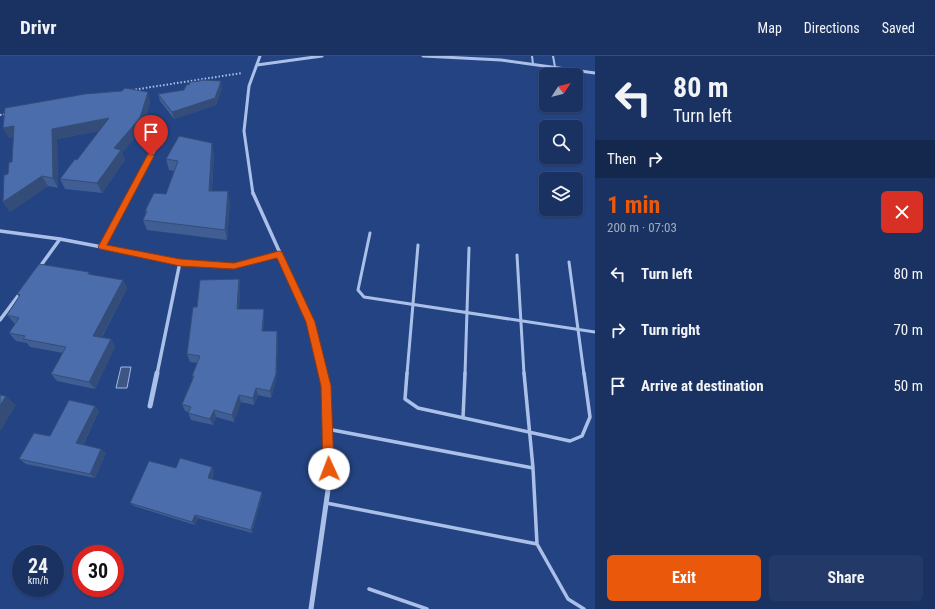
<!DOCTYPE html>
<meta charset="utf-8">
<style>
body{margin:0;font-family:"Roboto Condensed",sans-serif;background:#233a68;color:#f1f3f6;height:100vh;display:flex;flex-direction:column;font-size:15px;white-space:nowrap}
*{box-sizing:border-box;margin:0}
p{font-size:13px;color:#9faabe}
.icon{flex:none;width:22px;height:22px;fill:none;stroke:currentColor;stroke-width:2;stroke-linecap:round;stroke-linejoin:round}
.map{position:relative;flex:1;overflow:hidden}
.details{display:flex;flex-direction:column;background:#1a3262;width:340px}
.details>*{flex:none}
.hud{background:#1a3262;color:#f1f3f6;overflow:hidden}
.needle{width:26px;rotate:54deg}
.controls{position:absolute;left:539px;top:12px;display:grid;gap:8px}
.controls a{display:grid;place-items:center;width:44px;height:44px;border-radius:6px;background:#1a3262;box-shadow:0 1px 3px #0004,0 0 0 1px #384d77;font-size:20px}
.speed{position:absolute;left:12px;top:489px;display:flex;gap:8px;font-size:20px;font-weight:700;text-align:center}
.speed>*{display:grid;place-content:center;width:52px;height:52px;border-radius:50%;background:#1a3262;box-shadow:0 1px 3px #0004,0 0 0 1px #384d77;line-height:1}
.speed small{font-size:10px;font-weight:400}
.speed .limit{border:6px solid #d22;background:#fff;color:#111}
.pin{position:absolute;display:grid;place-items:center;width:34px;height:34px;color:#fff;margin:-41px -17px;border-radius:50% 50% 50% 0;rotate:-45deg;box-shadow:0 0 4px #0007}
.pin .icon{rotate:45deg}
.me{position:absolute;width:44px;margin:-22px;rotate:358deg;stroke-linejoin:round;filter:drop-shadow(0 0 3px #0008)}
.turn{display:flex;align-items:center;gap:14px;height:84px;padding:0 12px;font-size:18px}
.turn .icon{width:52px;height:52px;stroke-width:2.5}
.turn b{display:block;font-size:28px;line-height:34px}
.then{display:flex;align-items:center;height:38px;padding:0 12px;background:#0003;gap:8px;font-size:15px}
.round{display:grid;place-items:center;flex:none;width:42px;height:42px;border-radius:6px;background:#233a68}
.overview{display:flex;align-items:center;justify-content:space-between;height:68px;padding:0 12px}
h1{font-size:24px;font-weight:700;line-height:30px;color:#ea580c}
.primary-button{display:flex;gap:8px;margin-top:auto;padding:8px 12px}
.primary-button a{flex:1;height:46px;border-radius:6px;background:#ea580c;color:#fff;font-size:16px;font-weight:700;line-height:46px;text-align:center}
.primary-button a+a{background:#233a68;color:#f1f3f6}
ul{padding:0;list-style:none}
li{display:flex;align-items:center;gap:12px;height:56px;padding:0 12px}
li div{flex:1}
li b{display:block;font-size:15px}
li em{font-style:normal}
header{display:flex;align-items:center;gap:24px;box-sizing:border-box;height:56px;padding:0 20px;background:#1a3262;border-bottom:1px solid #384d77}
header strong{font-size:19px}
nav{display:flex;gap:22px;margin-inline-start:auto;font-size:14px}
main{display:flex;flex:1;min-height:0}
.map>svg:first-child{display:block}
.water{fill:#3e5684;stroke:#9fbae9}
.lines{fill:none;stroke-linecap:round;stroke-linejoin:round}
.path{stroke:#aac0e8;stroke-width:2;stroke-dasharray:1.5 2;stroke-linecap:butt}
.lane-far2{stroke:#aac0e8;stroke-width:2}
.lane-far1{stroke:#aac0e8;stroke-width:3}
.lane{stroke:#aac0e8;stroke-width:3.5}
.street-far2{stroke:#aac0e8;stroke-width:3}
.street-far1{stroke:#aac0e8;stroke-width:3.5}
.street{stroke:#aac0e8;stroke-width:5}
.wall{fill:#405e93}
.shaded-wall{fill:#344c78}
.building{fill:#4b6dab;stroke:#344c78}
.route{fill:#ea580c;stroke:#983908}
</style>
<header>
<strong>Drivr</strong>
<nav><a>Map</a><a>Directions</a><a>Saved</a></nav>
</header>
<main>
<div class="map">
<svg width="595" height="553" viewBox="0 0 595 553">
<rect width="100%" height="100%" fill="#234382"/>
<path class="water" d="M121 311H131L127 332H116Z"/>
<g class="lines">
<path class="path" d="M132 34 242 17
M0 59 7 58"/>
<path class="lane-far2" d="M532 0 533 8
M553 0 555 11"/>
<path class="lane-far1" d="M370 177 358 234 364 241 595 276
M517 199 524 318
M569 206 584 318
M407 318 418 189
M465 318 469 192"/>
<path class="lane" d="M407 317 405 343 418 352 570 385 582 380 590 361 584 317
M524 317 533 412 537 488 568 543 584 553
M463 362 465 317
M327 373 533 412
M326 447 537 488
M369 533 427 553"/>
<path class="street-far2" d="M423 0 501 4 595 17
M257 9 322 0
M131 138 165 74
M253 138 244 75 249 30 260 0"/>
<path class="street-far1" d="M253 137 311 266 323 318
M0 175 60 183 180 206 234 210 279 199
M102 191 131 137
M39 212 60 183
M0 264 21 236
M157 318 180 206"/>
<path class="street" d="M150 350 157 317
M311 553 329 427 326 330 323 317"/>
</g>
<path class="wall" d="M222 32 216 49 174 63 160 45 158 38 184 34Z
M150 46 143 72 122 97 125 104 102 137 65 133 60 123 77 104 99 75 57 83 58 132 48 130 10 156 3 146 8 118 12 106 13 81 9 82 3 72Z
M214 98 212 135 230 146 227 184 147 174 143 164 146 158 145 155 166 138 174 115 169 114 166 103Z
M89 216 91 219 123 224 127 233 102 281 111 283 115 291 95 333 57 325 51 318 63 297 30 291 27 287 16 285 9 277 15 268 14 267 7 259 19 241 17 238Z
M239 223 240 232 239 253 264 262 263 275 278 283 276 325 271 342 258 339 254 349 241 346 234 366 216 361 213 369 191 364 188 357V356L185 355 182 348 193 322 192 320 197 307 190 306 187 298 197 251Z
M95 350 99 355 83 389 106 397 95 422 26 408 19 403 50 380Z
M212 411 214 416 212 423 262 440 252 477 198 462 195 469 134 450 130 447 176 412Z"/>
<path class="shaded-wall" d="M221 25 222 32 216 49 174 63 172 56Z
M148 36 150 46 143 72 122 97 125 104 102 137 97 127 114 92Z
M109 62 113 72 57 83 58 132 53 122 52 73Z
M14 70 19 80 9 82 3 72Z
M212 87 214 98 211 146 209 135Z
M42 120 48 130 10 156 3 146Z
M228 135 230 146 227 184 225 174Z
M239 223 240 232 238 261 237 253Z
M123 224 127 233 98 287 93 280Z
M264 253V262L263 283 262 275Z
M277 275 278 283 276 325 271 342 270 335Z
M111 283 115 291 95 333 89 326Z
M256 332 258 339 254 349 253 342Z
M239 339 241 346 234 366 232 359Z
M6 340 16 349 1 374H0V350Z
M95 350 99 355 81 392 76 387Z
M214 354 216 361 213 369 210 363Z
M101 393 106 397 95 422 90 418Z
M212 411 214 416 210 426 208 422Z
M262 436V440L252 477 251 474Z
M195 459 198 462 195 469 192 466Z"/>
<path class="building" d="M201 24 221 25 215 42 172 56 158 38 184 34 187 28 189 29 190 26 200 25Z
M125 32 148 36 140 62 114 92 121 94 97 127 60 123 75 103 77 104 109 62 52 73 53 122 42 120 3 146 4 119 8 118 9 106H12L14 70 3 72 5 52 85 38 122 35Z
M179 80 212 87 209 135H228L225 174 143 164 147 155H145L154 137 166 138 178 105 166 103Z
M39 208 89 216 88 218 123 224 93 280 111 283 89 326 51 318 66 291 23 283 25 280 9 277 19 262 7 259 20 239 17 238Z
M239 223 237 253H264L262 275H277L276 318 270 335 256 332 253 342 239 339 232 359 214 354 210 363 188 357 191 351 182 348 194 320H192L200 300 187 298 193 251H197L200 224Z
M0 339 6 340 0 350Z
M69 344 95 350 76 387 101 393 90 418 19 403 34 377 50 380Z
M180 402 212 411 208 422 262 436 251 474 195 459 192 466 130 447 149 405 176 412Z"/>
<path class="route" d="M148 98H153L154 100 107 189 180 203 234 207 279 195 282 196 315 266 331 330 334 413 332 417 329 419 325 417 323 413 321 330 306 266 277 202 234 213 180 210 100 193 98 191Z"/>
</svg>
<div class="controls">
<a><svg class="needle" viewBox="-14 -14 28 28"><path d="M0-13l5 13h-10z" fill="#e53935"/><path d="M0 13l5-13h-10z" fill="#9faabe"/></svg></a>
<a><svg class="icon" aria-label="search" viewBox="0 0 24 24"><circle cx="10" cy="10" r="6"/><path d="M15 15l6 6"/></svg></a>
<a><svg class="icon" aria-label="layers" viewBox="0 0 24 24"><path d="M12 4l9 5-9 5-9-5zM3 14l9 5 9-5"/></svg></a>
</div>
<div class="speed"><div>24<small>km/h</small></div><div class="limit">30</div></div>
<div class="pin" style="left:151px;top:100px;background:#d93025"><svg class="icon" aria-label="arrive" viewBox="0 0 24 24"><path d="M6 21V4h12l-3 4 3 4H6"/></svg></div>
<svg class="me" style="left:329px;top:413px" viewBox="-20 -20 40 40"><circle r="19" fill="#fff"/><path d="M0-13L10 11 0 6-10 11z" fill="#ea580c"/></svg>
</div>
<section class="details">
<div class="hud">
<div class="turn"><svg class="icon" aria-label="left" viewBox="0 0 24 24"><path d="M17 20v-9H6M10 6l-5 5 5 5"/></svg><div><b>80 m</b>Turn left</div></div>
<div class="then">Then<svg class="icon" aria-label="right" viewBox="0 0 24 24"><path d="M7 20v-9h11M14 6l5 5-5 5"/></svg></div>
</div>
<div class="overview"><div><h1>1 min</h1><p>200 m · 07:03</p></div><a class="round" style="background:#d93025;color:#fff"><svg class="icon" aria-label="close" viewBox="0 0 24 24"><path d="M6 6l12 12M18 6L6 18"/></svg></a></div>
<ul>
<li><svg class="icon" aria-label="left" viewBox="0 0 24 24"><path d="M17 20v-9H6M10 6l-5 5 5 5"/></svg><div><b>Turn left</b></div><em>80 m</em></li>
<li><svg class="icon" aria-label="right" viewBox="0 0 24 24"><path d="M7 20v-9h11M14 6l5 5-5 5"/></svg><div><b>Turn right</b></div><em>70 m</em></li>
<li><svg class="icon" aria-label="arrive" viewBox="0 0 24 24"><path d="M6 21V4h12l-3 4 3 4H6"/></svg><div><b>Arrive at destination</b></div><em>50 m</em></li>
</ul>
<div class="primary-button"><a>Exit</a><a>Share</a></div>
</section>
</main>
